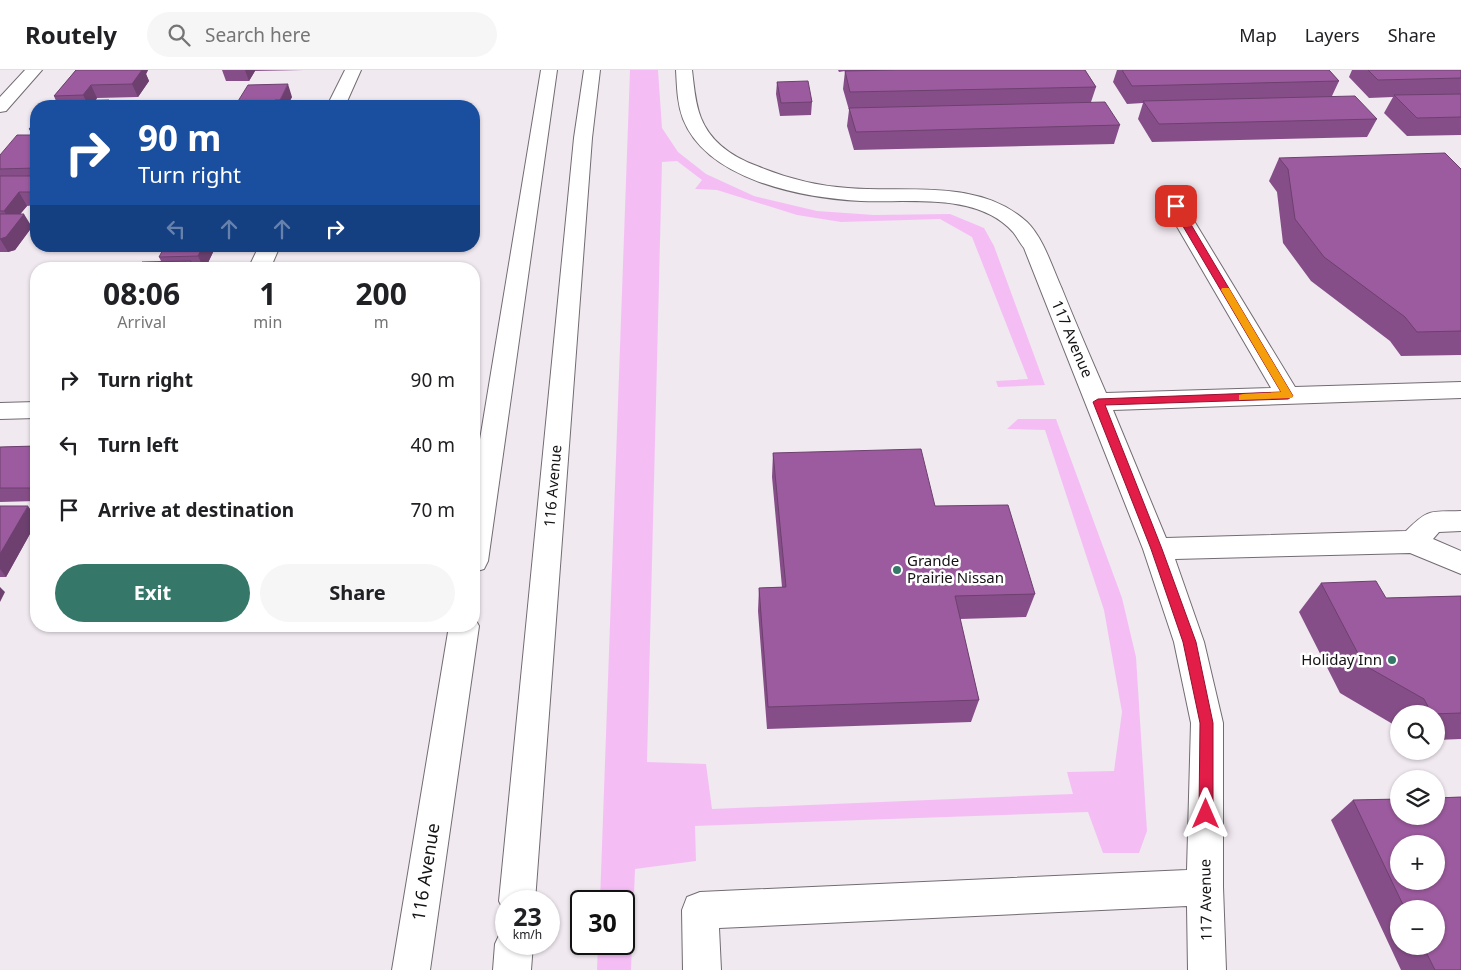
<!DOCTYPE html>
<meta charset="utf-8">
<style>
body{margin:0;font-family:"Noto Sans",sans-serif;background:#f6f6f6;color:#202124;height:100vh;display:flex;flex-direction:column;font-size:19px;white-space:nowrap}
*{box-sizing:border-box;margin:0}
p{font-size:16px;color:#757577}
.icon{flex:none;width:28px;height:28px;fill:none;stroke:currentColor;stroke-width:2;stroke-linecap:round;stroke-linejoin:round}
.map{position:relative;flex:1;overflow:hidden}
.side{position:absolute;left:30px;top:192px;width:450px;height:370px;display:flex;flex-direction:column;background:#fff;border-radius:20px;box-shadow:0 1px 4px #0004}
.side>*{flex:none}
.hud{position:absolute;left:30px;top:30px;width:450px;height:152px;border-radius:20px;box-shadow:0 1px 4px #0004;background:#1a4fa0;color:#fff;overflow:hidden}
.tools{position:absolute;left:1390px;top:635px;display:grid;gap:10px}
.tools a{display:grid;place-items:center;width:55px;height:55px;border-radius:50%;background:#fff;box-shadow:0 1px 4px #0004;font-size:25px}
.speed{position:absolute;left:495px;top:820px;display:flex;gap:10px;font-size:25px;font-weight:700;text-align:center}
.speed>*{display:grid;place-content:center;width:65px;height:65px;border-radius:50%;background:#fff;box-shadow:0 1px 4px #0004;line-height:1}
.speed small{font-size:12px;font-weight:400}
.speed .limit{border:2px solid #111;border-radius:8px;background:#fff;color:#111}
.pin{position:absolute;display:grid;place-items:center;width:42px;height:42px;color:#fff;margin:-21px;border-radius:10px;box-shadow:0 2px 8px #0006}
.me{position:absolute;width:55px;margin:-28px;rotate:0deg;stroke-linejoin:round;filter:drop-shadow(0 0 4px #0008)}
.turn{display:flex;align-items:center;gap:18px;height:105px;padding:0 25px;font-size:22px}
.turn .icon{width:65px;height:65px;stroke-width:2.5}
.turn b{display:block;font-size:35px;line-height:42px}
.lanes{display:flex;align-items:center;height:48px;padding:0 25px;background:#0003;justify-content:center;gap:25px;direction:ltr}
.lanes .off{opacity:.35}
.eta{display:flex;justify-content:space-evenly;align-items:center;height:85px;text-align:center}
.eta b{font-size:30px;font-weight:700;line-height:35px}
.button{display:flex;gap:10px;margin-top:auto;padding:10px 25px}
.button a{flex:1;height:58px;border-radius:30px;background:#357768;color:#fff;font-size:20px;font-weight:700;line-height:58px;text-align:center}
.button a+a{background:#f6f6f6;color:#202124}
ul{padding:0;list-style:none}
li{display:flex;align-items:center;gap:15px;height:65px;padding:0 25px}
li div{flex:1}
li b{display:block;font-size:19px}
li em{font-style:normal}
header{display:flex;align-items:center;gap:30px;box-sizing:border-box;height:70px;padding:0 25px;background:#fff;border-bottom:1px solid #e0e0e0}
header strong{font-size:24px}
nav{display:flex;gap:28px;margin-inline-start:auto;font-size:18px}
.search{width:350px;height:45px;background:#f6f6f6;display:flex;align-items:center;gap:12px;box-sizing:border-box;padding:0 18px;border-radius:28px;color:#757577;font-size:19px}
.map>svg:first-child{display:block}
.green{fill:#f4bef5}
.lines{fill:none;stroke-linecap:round;stroke-linejoin:round}
.minor-casing{stroke:#726c72;stroke-width:2}
.major-casing{stroke:#726c72;stroke-width:2}
.minor{fill:#fff;fill-rule:evenodd}
.major{fill:#fff;fill-rule:evenodd}
.wall{fill:#864e88;fill-rule:evenodd}
.shaded-wall{fill:#6d406f}
.building{fill:#9c5b9e;stroke:#6d406f;fill-rule:evenodd}
.route{fill:#e11d48;stroke:#92132f}
.slow{fill:#f59e0b}
.poi-dot{fill:#357768;stroke:#fff;stroke-width:2}
.labels{text-anchor:middle;stroke-width:5;stroke-linejoin:round;paint-order:stroke}
.street-label{font-size:15px;fill:#141214;stroke:#fff}
.poi-label{font-size:15px;fill:#141214;stroke:#fff;text-anchor:start}
.near-street-label{font-size:18px;fill:#141214;stroke:#fff}
</style>
<header>
<strong>Routely</strong>
<div class="search"><svg class="icon" aria-label="search" viewBox="0 0 24 24"><circle cx="10" cy="10" r="6"/><path d="M15 15l6 6"/></svg>Search here</div>
<nav><a>Map</a><a>Layers</a><a>Share</a></nav>
</header>
<div class="map">
<svg width="1461" height="900" viewBox="0 0 1461 900">
<rect width="100%" height="100%" fill="#f0e9f0"/>
<path class="green" d="M630 0H658L662 58 678 82 706 104 754 126 817 141 874 145 950 144 984 158 994 176 1045 315 998 317 996 311 1028 309 972 167 940 149 841 152 797 145 717 120 695 119 702 110 677 91 662 92 647 692 706 694 712 739 1073 724 1067 702 1114 701 1122 642 1104 540 1045 360 1007 359 1018 349H1056L1122 528 1136 587 1147 761 1139 783H1103L1088 742 695 756 696 791 635 799 631 900H597L598 874H624V831H600Z"/>
<g class="lines">
<defs>
<path id="minor" d="M25 0H42L6 41 0 42V27Z
M345 0H361L345 36H327Z
M676 0H692C694 16 695 33 701 48 711 73 733 87 757 96 786 108 816 116 848 118 906 123 979 108 1027 152 1044 169 1052 197 1062 219 1076 254 1091 288 1106 323L1271 318 1165 136 1168 132 1175 130 1182 132 1185 136 1295 317 1461 312V328L1113 340 1166 468 1406 461C1429 438 1430 442 1461 441V461L1439 462 1433 469 1461 481V504L1410 483 1175 489 1204 572 1223 653V817L1226 900H1188L1187 836 719 858 721 900H683L682 840 687 827 700 822 1187 800 1191 653 1174 572 1143 479 1024 178C1020 173 1017 167 1013 162 978 122 908 133 861 131 802 128 707 110 683 49 677 33 677 16 676 0Z
M259 176H280L270 199H248Z
M36 332V348L0 349V333Z"/>
<path id="major" d="M541 0H557L488 491 484 499 474 502V406Z
M584 0H600L592 68 535 831H506V845L499 831 574 68Z
M474 547 479 556 430 900H392L449 556H474Z
M506 858V874H533L531 900H493L495 874 501 861Z"/>
</defs>
<use href="#minor" class="minor-casing"/>
<use href="#major" class="major-casing"/>
<use href="#minor" class="minor"/>
<use href="#major" class="major"/>
</g>
<path class="wall" d="M76 0H148L146 4 149 11 138 27 97 28 96 30H109L112 36H49L56 31 54 26Z
M222 0H304L255 1 249 11H226Z
M838 0H1085L1096 17 1091 32 1120 55 1114 74 854 80 847 56 849 40 843 19 845 1 839 2Z
M1117 0H1329L1339 11 1332 26 1377 49 1367 67 1152 72 1138 49 1143 33 1127 34 1113 12Z
M1352 0H1461V65L1407 66 1384 43 1393 27 1369 28 1349 7Z
M777 12 812 32 811 45 780 46 776 24Z
M292 27 287 36H235Z
M36 51V135L27 136 20 144 32 157 15 180 8 182H0V85L32 65 29 59Z
M1279 88 1461 99V285L1401 286 1390 271 1311 211 1283 173 1277 122 1269 111Z
M216 176 205 199H138L161 191 159 187Z
M36 376V431L0 432V377Z
M773 383 935 436 1035 524 1026 547 960 549 979 630 971 652 767 659 758 541 759 518 782 517 772 407Z
M0 436 36 447V453L6 507H0Z
M1321 513 1386 528 1461 526V669L1436 670V644H1399V661L1396 656 1340 623 1299 542Z
M1461 727V900H1401L1331 750 1353 730 1399 729V746H1436V728ZM1399 774H1436V811H1399ZM1399 839H1436V876H1399Z"/>
<path class="shaded-wall" d="M142 0H148L146 4 149 11 138 27 132 14Z
M245 0H255V1L249 11Z
M288 14 292 27 287 36H282L280 30Z
M91 15 97 28 91 36H89L83 25Z
M109 30 112 36H104Z
M275 30 277 36H272Z
M19 122 27 136 12 154 4 141Z
M24 144 32 157 15 180 8 182 0 169Z
M203 176H216L205 199H204L198 186Z
M191 191 195 199H187Z
M28 436 36 447V453L6 507 0 499V484Z
M0 517 5 522 0 532Z"/>
<path class="building" d="M76 0H142L132 14 91 15 83 25 54 26Z
M896 0H1085L1096 17 850 22 845 1Z
M1122 0H1329L1339 11 1132 16Z
M1368 0H1461V8L1378 10Z
M808 11 812 32 781 33 777 12Z
M288 14 280 30H275L272 36H235L248 15Z
M1461 24V47L1417 48 1394 25Z
M1355 26 1377 49 1159 54 1143 31Z
M109 30 104 36H49L54 31Z
M1105 32 1120 55 856 62 849 38Z
M36 51V59H29Z
M17 65H36V98L0 99V85Z
M1445 83 1461 99V261L1417 262 1405 247 1324 187 1295 149 1288 99 1279 88Z
M0 106H36V122H19L4 141H0Z
M0 144H24L6 167 0 169Z
M165 176H203L198 186 159 187Z
M191 191 187 199H138L142 192Z
M36 376V418H0V377Z
M921 379 935 436 1008 435 1035 524 955 526 979 630 768 637 759 518 786 517 773 383Z
M0 436H28L0 484Z
M1376 511 1386 528 1461 526V643L1432 644 1424 629 1364 595 1321 513Z
M1461 727V900H1435L1423 876H1436V839H1405L1353 730 1399 729V746H1436V728ZM1399 774H1436V811H1399Z"/>
<path class="route" d="M1173 134 1180 136 1293 326 1288 329 1105 335 1162 479 1196 572 1213 653V744L1211 749 1206 751 1201 749 1199 744 1200 653 1183 572 1151 479 1093 332 1098 329 1281 322 1171 136Z"/>
<path class="slow" d="M1222 218H1229L1230 220 1293 326 1292 328 1239 330V325L1243 324 1281 322 1221 220Z"/>
<g class="poi-dot">
<circle cx="897" cy="500" r="5"/>
<circle cx="1392" cy="590" r="5"/>
</g>
<g class="labels">
<g class="street-label">
<text transform="translate(1072 269) rotate(67)" y="5">117 Avenue</text>
<text transform="translate(553 416) rotate(-85)" y="5">116 Avenue</text>
<text transform="translate(1206 830) rotate(-91)" y="5">117 Avenue</text>
</g>
<g class="poi-label">
<text x="907" y="496">Grande<tspan x="907" dy="17">Prairie Nissan</tspan></text>
<text x="1382" y="595" text-anchor="end">Holiday Inn</text>
</g>
<g class="near-street-label">
<text transform="translate(426 802) rotate(-81)" y="6">116 Avenue</text>
</g>
</g>
</svg>
<div class="tools">
<a><svg class="icon" aria-label="search" viewBox="0 0 24 24"><circle cx="10" cy="10" r="6"/><path d="M15 15l6 6"/></svg></a>
<a><svg class="icon" aria-label="layers" viewBox="0 0 24 24"><path d="M12 4l9 5-9 5-9-5zM3 14l9 5 9-5"/></svg></a>
<a>+</a>
<a>−</a>
</div>
<div class="speed"><div>23<small>km/h</small></div><div class="limit">30</div></div>
<div class="pin" style="left:1176px;top:136px;background:#d93025"><svg class="icon" aria-label="arrive" viewBox="0 0 24 24"><path d="M6 21V4h12l-3 4 3 4H6"/></svg></div>
<svg class="me" style="left:1206px;top:744px" viewBox="-20 -20 40 40"><path d="M0-17L14 15 0 8-14 15z" fill="#e11d48" stroke="#fff" stroke-width="4"/></svg>
<div class="hud">
<div class="turn"><svg class="icon" aria-label="right" viewBox="0 0 24 24"><path d="M7 20v-9h11M14 6l5 5-5 5"/></svg><div><b>90 m</b>Turn right</div></div>
<div class="lanes"><svg class="icon off" aria-label="left" viewBox="0 0 24 24"><path d="M17 20v-9H6M10 6l-5 5 5 5"/></svg><svg class="icon off" aria-label="ahead" viewBox="0 0 24 24"><path d="M12 20V5M6 11l6-6 6 6"/></svg><svg class="icon off" aria-label="ahead" viewBox="0 0 24 24"><path d="M12 20V5M6 11l6-6 6 6"/></svg><svg class="icon" aria-label="right" viewBox="0 0 24 24"><path d="M7 20v-9h11M14 6l5 5-5 5"/></svg></div>
</div>
<section class="side">
<div class="eta">
<div><b>08:06</b><p>Arrival</p></div>
<div><b>1</b><p>min</p></div>
<div><b>200</b><p>m</p></div>
</div>
<ul>
<li><svg class="icon" aria-label="right" viewBox="0 0 24 24"><path d="M7 20v-9h11M14 6l5 5-5 5"/></svg><div><b>Turn right</b></div><em>90 m</em></li>
<li><svg class="icon" aria-label="left" viewBox="0 0 24 24"><path d="M17 20v-9H6M10 6l-5 5 5 5"/></svg><div><b>Turn left</b></div><em>40 m</em></li>
<li><svg class="icon" aria-label="arrive" viewBox="0 0 24 24"><path d="M6 21V4h12l-3 4 3 4H6"/></svg><div><b>Arrive at destination</b></div><em>70 m</em></li>
</ul>
<div class="button"><a>Exit</a><a>Share</a></div>
</section>
</div>
